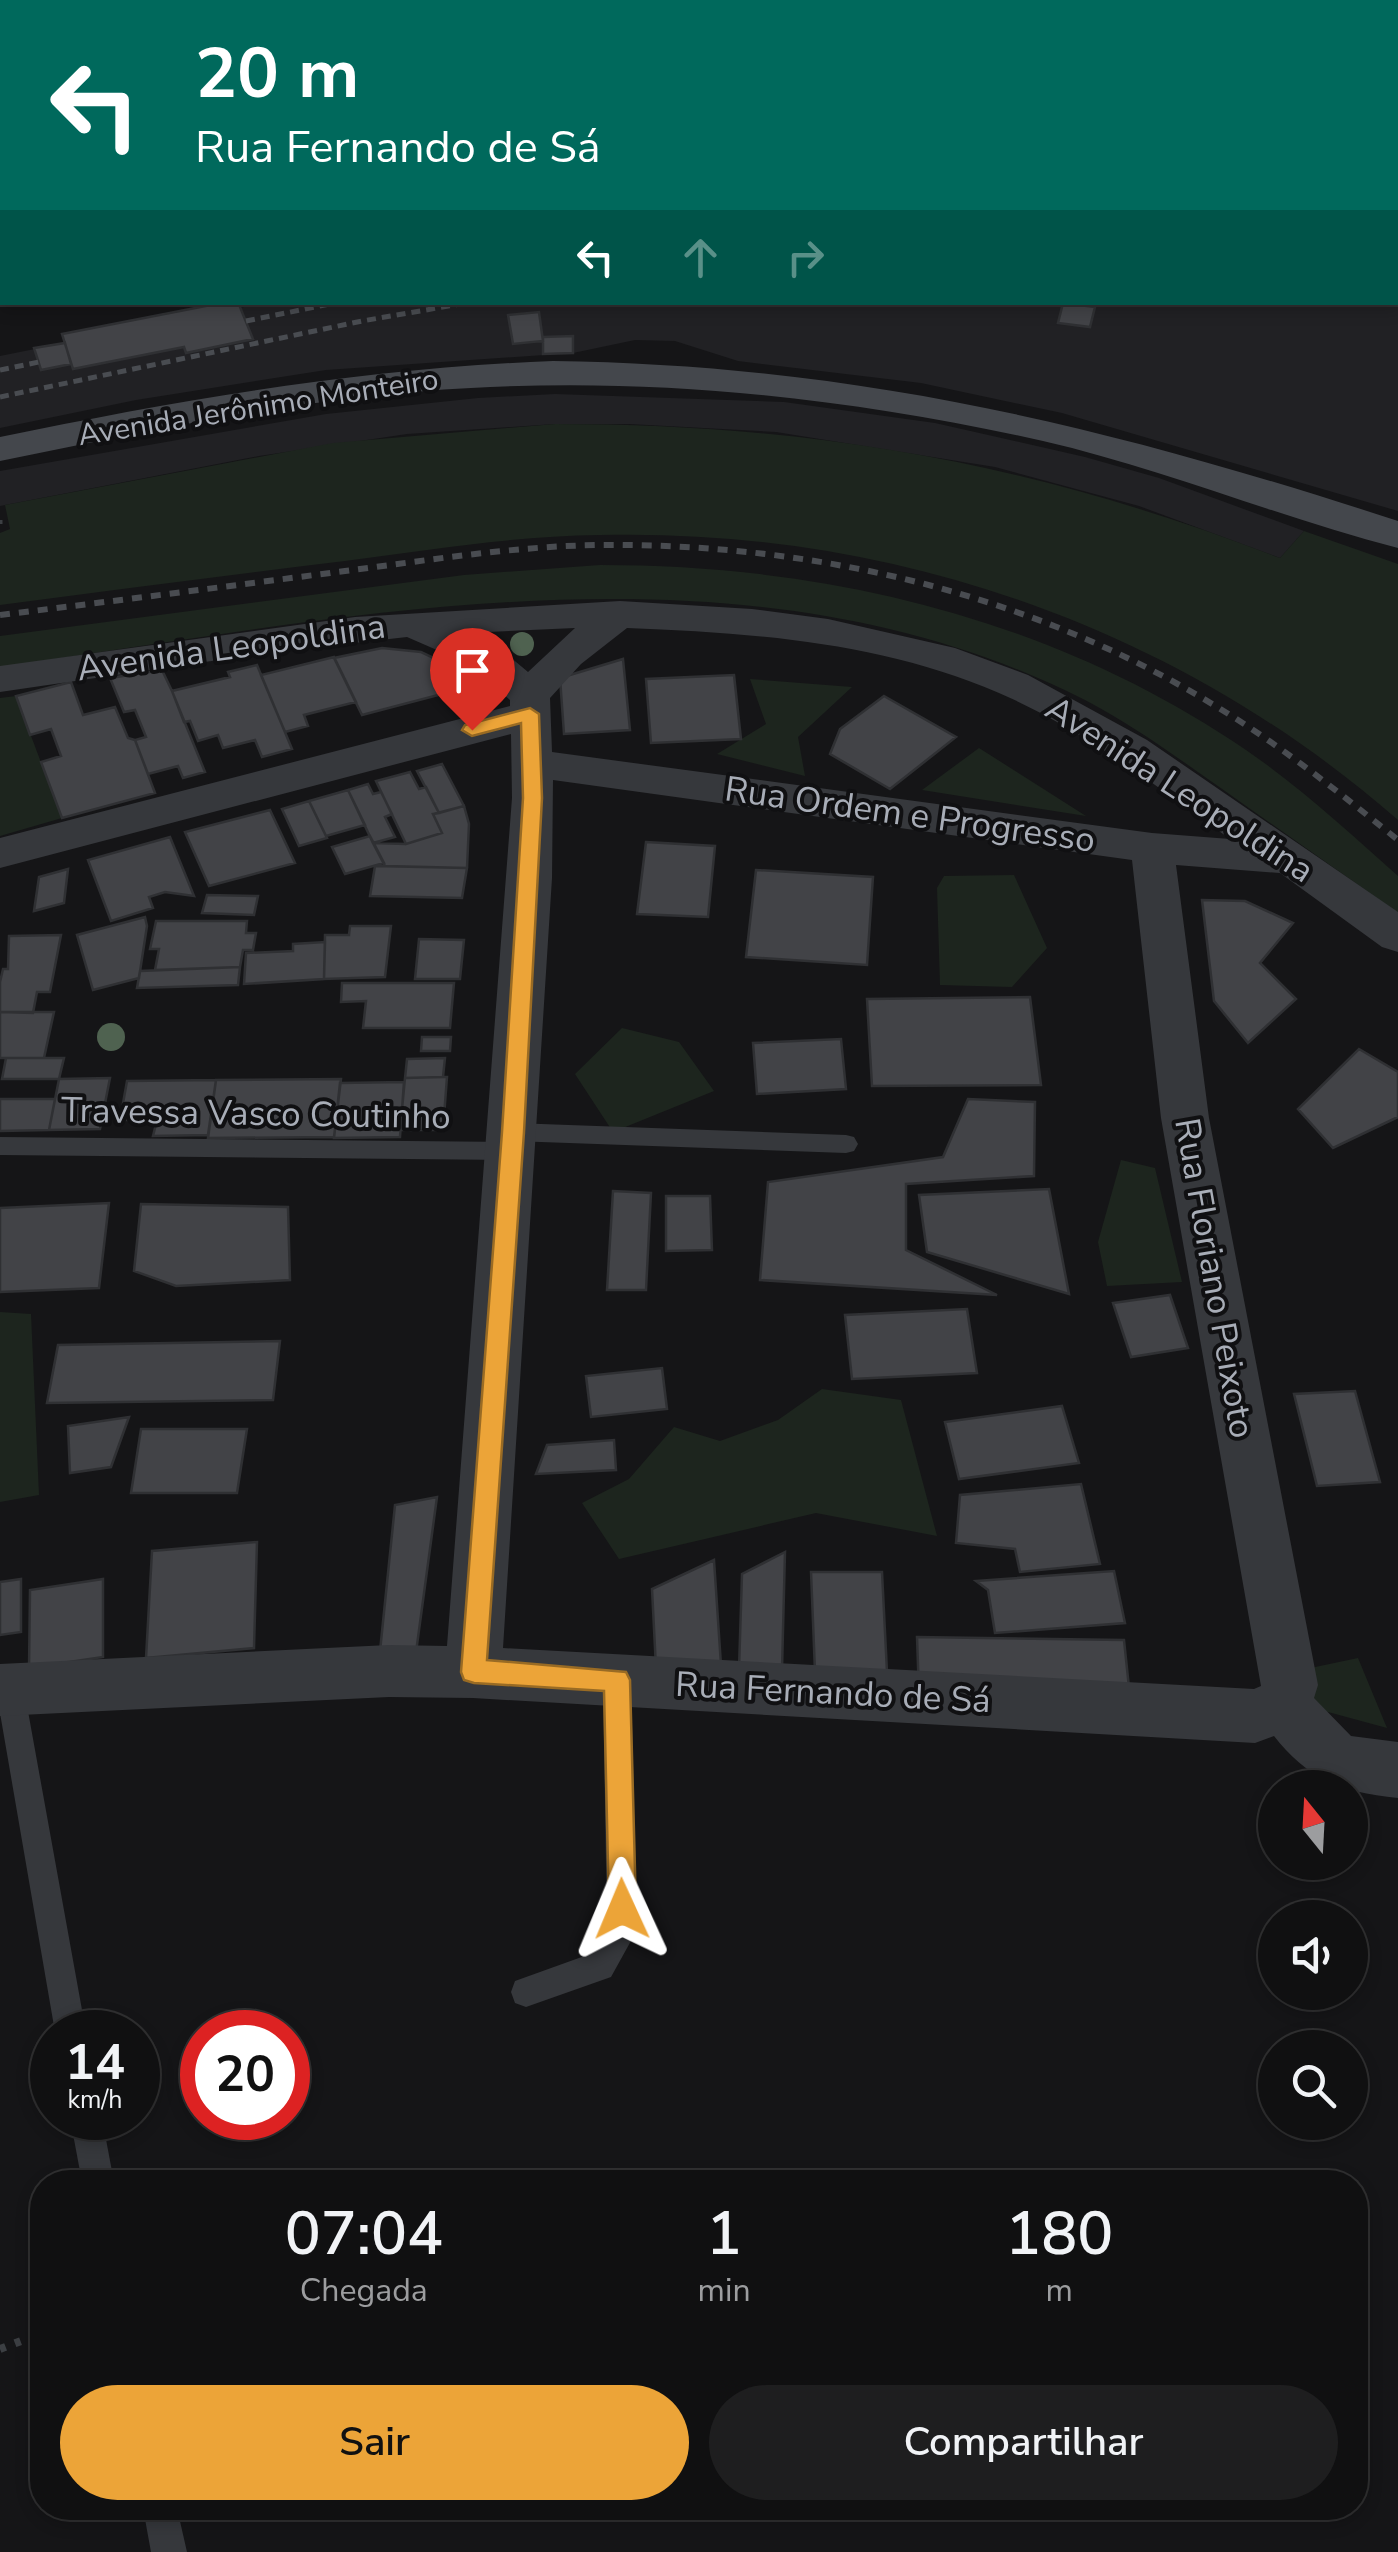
<!DOCTYPE html>
<html lang="pt">
<meta charset="utf-8">
<style>
body{margin:0;font-family:"Nunito Sans",sans-serif;background:#1e1e1f;color:#f1f3f6;height:100vh;display:flex;flex-direction:column;font-size:38px;white-space:nowrap}
*{box-sizing:border-box;margin:0}
p{font-size:32px;color:#9c9d9f}
.icon{flex:none;width:55px;height:55px;fill:none;stroke:currentColor;stroke-width:2;stroke-linecap:round;stroke-linejoin:round}
.map{position:relative;flex:1;overflow:hidden}
.drawer{position:absolute;left:30px;top:2170px;width:1338px;height:350px;display:flex;flex-direction:column;background:#101011;border-radius:40px;box-shadow:0 5px 15px #0003,0 0 0 2px #303031}
.drawer>*{flex:none}
.banner{position:absolute;left:0px;top:0px;width:1400px;height:305px;box-shadow:0 5px 15px #0003,0 0 0 2px #303031;background:#00695c;color:#fff;overflow:hidden}
.needle{width:65px;rotate:342deg}
.controls{position:absolute;left:1258px;top:1770px;display:grid;gap:20px}
.controls a{display:grid;place-items:center;width:110px;height:110px;border-radius:50%;background:#101011;box-shadow:0 5px 15px #0003,0 0 0 2px #303031;font-size:50px}
.speed{position:absolute;left:30px;top:2010px;display:flex;gap:20px;font-size:50px;font-weight:700;text-align:center}
.speed>*{display:grid;place-content:center;width:130px;height:130px;border-radius:50%;background:#101011;box-shadow:0 5px 15px #0003,0 0 0 2px #303031;line-height:1}
.speed small{font-size:25px;font-weight:400}
.speed .limit{border:15px solid #d22;background:#fff;color:#111}
.pin{position:absolute;display:grid;place-items:center;width:85px;height:85px;color:#fff;margin:-102px -42px;border-radius:50% 50% 50% 0;rotate:-45deg;box-shadow:0 0 10px #0007}
.pin .icon{rotate:45deg}
.me{position:absolute;width:110px;margin:-55px;rotate:359deg;stroke-linejoin:round;filter:drop-shadow(0 0 8px #0008)}
.turn{display:flex;align-items:center;gap:35px;height:210px;padding:0 30px;font-size:45px}
.turn .icon{width:130px;height:130px;stroke-width:2.5}
.turn b{display:block;font-size:70px;line-height:85px}
.lanes{display:flex;align-items:center;height:95px;padding:0 30px;background:#0003;justify-content:center;gap:50px;direction:ltr}
.lanes .off{opacity:.35}
.eta{display:flex;justify-content:space-evenly;align-items:center;height:170px;text-align:center}
.eta b{font-size:60px;font-weight:600;line-height:70px}
.cta{display:flex;gap:20px;margin-top:auto;padding:20px 30px}
.cta a{flex:1;height:115px;border-radius:60px;background:#eca438;color:#111;font-size:40px;font-weight:600;line-height:115px;text-align:center}
.cta a+a{background:#1e1e1f;color:#f1f3f6}
.map>svg:first-child{display:block}
.built{fill:#212124}
.green{fill:#1d251e}
.water{fill:#2c353b}
.building{fill:#424347;stroke:#2f3033;stroke-width:2.5}
.lines{fill:none;stroke-linecap:round;stroke-linejoin:round}
.path-far1{stroke:#3c3f43;stroke-width:5;stroke-dasharray:4 6;stroke-linecap:butt}
.path{stroke:#3c3f43;stroke-width:8;stroke-dasharray:6 10;stroke-linecap:butt}
.lane{fill:#36383c;fill-rule:evenodd}
.street{fill:#36383c;fill-rule:evenodd}
.secondary{fill:#44474c;fill-rule:evenodd}
.rail-far1{stroke:#494c51;stroke-width:5;stroke-dasharray:9 6;stroke-linecap:butt}
.rail{stroke:#494c51;stroke-width:6;stroke-dasharray:10 9;stroke-linecap:butt}
.tree{fill:#4f6250}
.route{fill:#eca438;stroke:#996b24;stroke-width:2.5}
.labels{text-anchor:middle;stroke-width:8;stroke-linejoin:round;paint-order:stroke}
.far-street-label{font-size:30px;fill:#a8adb7;stroke:#101012}
.street-label{font-size:35px;fill:#a8adb7;stroke:#101012}
</style>
<div class="map">
<svg width="1398" height="2552" viewBox="0 0 1398 2552">
<rect width="100%" height="100%" fill="#151517"/>
<path class="built" d="M1398 23V511L1062 413 921 383 738 361 675 341 635 340 573 353 326 370 136 400 0 428V356L263 303 1398 302Z
M555 394 784 402 935 423 1085 457 1159 478 1304 531 1280 558 1139 506 995 467 776 432 629 424H555L407 434 259 456 0 506V471L326 414 478 398Z"/>
<path class="green" d="M555 424C816 424 1037 464 1280 558L1304 531 1398 564V820C1177 627 893 528 600 535 514 536 429 550 345 561 230 575 115 590 0 605V533L10 529 5 505 333 443Z
M600 565C830 565 1054 619 1246 750 1300 787 1349 832 1398 876V913C1340 872 1283 832 1225 791 1179 759 1135 726 1085 700 747 529 357 616 0 667V636L464 575Z
M750 679 852 687 798 737 805 776 717 754 766 724Z
M16 696 62 818 0 836V698Z
M979 748 1086 816 922 790Z
M1014 875 1047 948 1012 987 940 985 937 888 944 876Z
M622 1028 679 1042 714 1091 613 1132 575 1074Z
M1121 1160 1155 1168 1182 1282 1107 1286 1098 1242Z
M0 1312 31 1314 39 1495 0 1502Z
M822 1389 901 1400 937 1536 816 1513 619 1559 582 1503 629 1479 674 1427 720 1441 778 1420Z
M1358 1658 1387 1728 1317 1709 1301 1670Z"/>
<path class="water" d="M0 0H1122L2 2 0 286Z"/>
<path class="building" d="M226 302H238L253 339 186 353 184 347 73 369 62 334Z
M1063 303 1095 307 1090 327 1058 323Z
M539 312 543 341 513 344 508 315Z
M573 336V353L543 354V337Z
M65 343 71 364 41 370 34 348Z
M382 648 421 652 436 659 449 667 465 688 362 715 334 658Z
M334 657 356 702 304 715 308 726 285 732 261 675Z
M623 659 630 730 564 734 560 678Z
M257 665 292 749 262 757 255 740 223 748 218 735 198 741 190 721 184 722 172 691 230 677 228 672Z
M162 670 172 691 205 772 183 778 178 766 148 774 135 740 146 737 135 710 124 712 110 678Z
M734 675 741 739 651 743 646 679Z
M71 682 83 715 115 707 128 738 135 740 155 793 62 818 41 762 61 756 51 729 30 735 16 696Z
M884 696 956 737 890 789 830 754 840 729Z
M442 764 464 806 439 813 417 771Z
M410 772 419 789 426 787 439 813 433 814 442 833 406 844 376 781Z
M368 784 373 794 381 792 392 814 385 817 395 837 373 843 348 790Z
M348 790 365 825 326 836 309 801Z
M309 801 327 838 299 846 282 809Z
M464 806 469 824 467 868 385 866 373 843 406 844 442 833 433 814Z
M270 810 295 863 209 886 185 832Z
M370 836 384 863 345 874 332 847Z
M170 837 194 896 165 892 149 897 153 908 111 921 88 860Z
M646 842 715 846 708 917 637 914Z
M375 866 467 868 462 898 370 896Z
M68 869 64 903 34 911 39 877Z
M756 870 873 877 867 965 746 957Z
M207 895 258 896 254 915 202 913Z
M1202 900 1245 901 1293 923 1260 963 1296 999 1248 1043 1214 1001Z
M145 917 147 926 139 978 93 990 77 935Z
M156 921H247L246 933H256L253 950H243L240 967 155 970 159 949H150Z
M350 926H391L385 977 324 979 325 935H349Z
M61 935 50 992H37L33 1013 0 1012V982L3 969H8L9 936Z
M419 939 464 940 460 979H415Z
M325 942 324 979 244 984 246 953 293 951V944Z
M240 967 238 985 137 988 140 971Z
M342 983H454L450 1028H363L366 1001 341 1002Z
M1030 997 1041 1085 872 1086 867 999Z
M0 1012H54L44 1058H0Z
M422 1037H451L450 1051H421Z
M841 1039 846 1089 757 1094 753 1043Z
M1359 1049 1398 1072V1117L1333 1148 1298 1109Z
M6 1058H64L59 1079H2Z
M445 1058 443 1077 405 1078 407 1059Z
M443 1077H447L443 1130H400L405 1078Z
M110 1078 100 1129 49 1130 59 1079Z
M341 1079 334 1137 208 1138 216 1080Z
M216 1080 208 1135 153 1136 157 1120H120L127 1081Z
M404 1082 400 1137 334 1138 340 1083Z
M0 1099H55L49 1130 0 1131Z
M968 1099 1035 1102 1034 1176 906 1184V1250L997 1295 760 1280 768 1182 943 1157Z
M1049 1189 1069 1294 927 1252 919 1195Z
M613 1191 651 1193 646 1290H607Z
M666 1196H710L712 1250 666 1251Z
M109 1203 99 1288 0 1292V1208Z
M141 1204 288 1207 290 1280 176 1286 134 1271Z
M1170 1295 1188 1348 1131 1357 1113 1303Z
M967 1309 977 1373 852 1379 845 1315Z
M280 1341 273 1400 47 1403 58 1345Z
M662 1368 667 1409 591 1417 586 1376Z
M1355 1391 1380 1482 1317 1486 1294 1394Z
M1062 1406 1079 1463 959 1479 945 1422Z
M129 1417 111 1467 70 1473 68 1426Z
M141 1429H247L237 1493H131Z
M614 1440 616 1470 536 1474 547 1445Z
M1081 1484 1100 1564 1020 1572 1015 1549 956 1543 960 1495Z
M437 1497 415 1660 380 1651 395 1505Z
M257 1542 254 1648 146 1658 152 1551Z
M785 1552 782 1670 739 1669 742 1574Z
M714 1560 721 1665 656 1668 652 1589Z
M1114 1571 1125 1623 995 1633 988 1590 976 1581Z
M811 1572H882L887 1672H815Z
M21 1579V1632L0 1635V1582Z
M103 1579V1657L29 1668 30 1590Z
M917 1637 1124 1640 1130 1697 919 1694Z"/>
<g class="lines">
<path class="path-far1" d="M0 520V525"/>
<path class="path" d="M0 2349 42 2333"/>
<path class="lane" d="M513 1123 846 1135 854 1137 858 1144 854 1151 846 1153 513 1141 505 1139 501 1132 505 1125Z
M0 1137 512 1142 520 1144 524 1151 520 1158 512 1160 0 1155Z
M617 1667 627 1671 631 1680 637 1930 611 1977 526 2007 515 2003 511 1992 515 1981 590 1954 607 1927 603 1680 607 1671Z
M10 1676 20 1680 24 1689 86 2032H55L0 1713V1680Z
M70 2118H102L114 2182H82Z
M143 2508H177L187 2552H151Z"/>
<path class="street" d="M620 601 752 609 828 619 955 648 1028 675 1147 740 1398 912V952L1382 947 1280 873 1176 865 1209 1118 1318 1685 1314 1698 1351 1736 1398 1742V1798C1345 1793 1308 1780 1274 1736L1255 1743 473 1698 389 1697 0 1716V1664L389 1645 447 1646 512 798 511 734 0 868V838L510 706V700L469 664 407 637 266 653 0 692V666L355 617ZM575 628 528 672 497 646 466 633ZM627 628C754 633 881 642 999 693 1083 729 1156 786 1230 839L1152 833 552 752 550 698 581 664ZM553 780 1132 860 1161 1118 1261 1686 1254 1689 503 1648 552 878Z"/>
<path class="secondary" d="M553 361C858 365 1110 427 1398 521V548C1278 517 1164 469 1043 441 855 399 663 377 471 388 312 396 156 429 0 461V437C184 399 365 368 553 361Z"/>
<path class="rail-far1" d="M246 321 340 302
M0 370 39 362
M0 397 362 321 472 302"/>
<path class="rail" d="M0 615C115 601 230 586 345 571 430 560 516 546 601 545 817 543 1037 595 1222 710 1284 748 1341 794 1398 840"/>
</g>
<g class="tree">
<circle cx="522" cy="644" r="12"/>
<circle cx="111" cy="1037" r="14"/>
</g>
<path class="route" d="M530 708 539 714 542 798 524 1132 487 1660 626 1672 630 1680 636 1909 632 1919 622 1923 613 1919 609 1909 604 1691 474 1683 464 1680 461 1672 502 1132 523 798 521 723 472 736 462 730 465 725Z"/>
<g class="labels">
<g class="far-street-label">
<text transform="translate(258 407) rotate(-9)" y="10">Avenida Jerônimo Monteiro</text>
</g>
<g class="street-label">
<text transform="translate(231 647) rotate(-8)" y="12">Avenida Leopoldina</text>
<text transform="translate(1180 789) rotate(33)" y="12">Avenida Leopoldina</text>
<text transform="translate(910 814) rotate(8)" y="12">Rua Ordem e Progresso</text>
<text transform="translate(256 1113) rotate(1)" y="12">Travessa Vasco Coutinho</text>
<text transform="translate(1215 1278) rotate(80)" y="12">Rua Floriano Peixoto</text>
<text transform="translate(833 1692) rotate(3)" y="12">Rua Fernando de Sá</text>
</g>
</g>
</svg>
<div class="controls">
<a><svg class="needle" viewBox="-14 -14 28 28"><path d="M0-13l5 13h-10z" fill="#e53935"/><path d="M0 13l5-13h-10z" fill="#9c9d9f"/></svg></a>
<a><svg class="icon" aria-label="sound" viewBox="0 0 24 24"><path d="M4 9h4l5-4v14l-5-4H4zM17 9q2 3 0 6"/></svg></a>
<a><svg class="icon" aria-label="search" viewBox="0 0 24 24"><circle cx="10" cy="10" r="6"/><path d="M15 15l6 6"/></svg></a>
</div>
<div class="speed"><div>14<small>km/h</small></div><div class="limit">20</div></div>
<div class="pin" style="left:472px;top:730px;background:#d93025"><svg class="icon" aria-label="arrive" viewBox="0 0 24 24"><path d="M6 21V4h12l-3 4 3 4H6"/></svg></div>
<svg class="me" style="left:622px;top:1909px" viewBox="-20 -20 40 40"><path d="M0-17L14 15 0 8-14 15z" fill="#eca438" stroke="#fff" stroke-width="4"/></svg>
<div class="banner">
<div class="turn"><svg class="icon" aria-label="left" viewBox="0 0 24 24"><path d="M17 20v-9H6M10 6l-5 5 5 5"/></svg><div><b>20 m</b>Rua Fernando de Sá</div></div>
<div class="lanes"><svg class="icon" aria-label="left" viewBox="0 0 24 24"><path d="M17 20v-9H6M10 6l-5 5 5 5"/></svg><svg class="icon off" aria-label="ahead" viewBox="0 0 24 24"><path d="M12 20V5M6 11l6-6 6 6"/></svg><svg class="icon off" aria-label="right" viewBox="0 0 24 24"><path d="M7 20v-9h11M14 6l5 5-5 5"/></svg></div>
</div>
<section class="drawer">
<div class="eta">
<div><b>07:04</b><p>Chegada</p></div>
<div><b>1</b><p>min</p></div>
<div><b>180</b><p>m</p></div>
</div>
<div class="cta"><a>Sair</a><a>Compartilhar</a></div>
</section>
</div>
